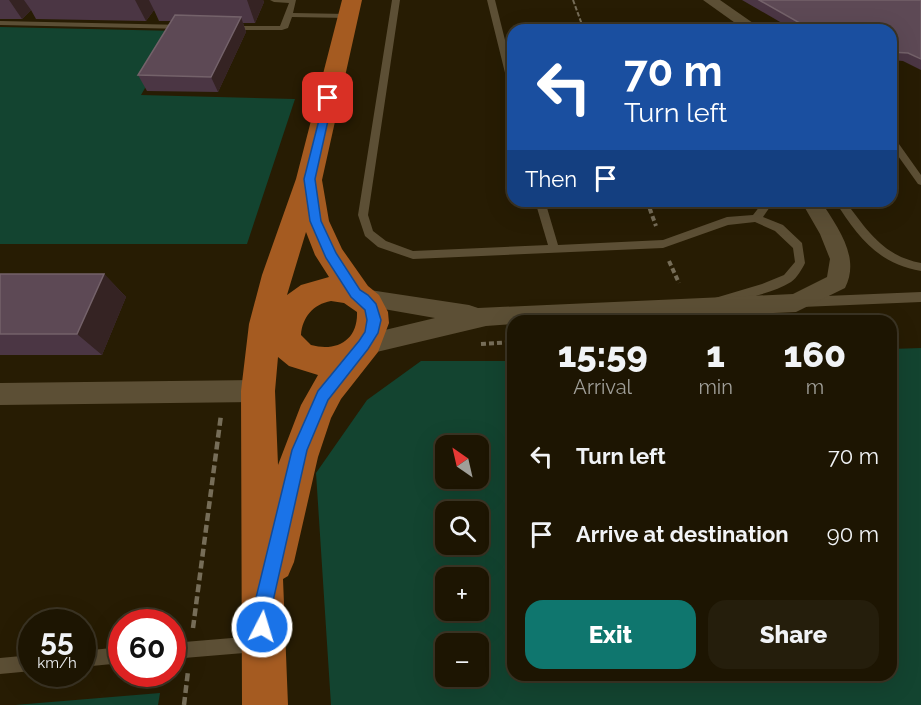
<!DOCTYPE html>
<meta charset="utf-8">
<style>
body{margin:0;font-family:Raleway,sans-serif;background:#251e0c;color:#f1f3f6;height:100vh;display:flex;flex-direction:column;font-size:22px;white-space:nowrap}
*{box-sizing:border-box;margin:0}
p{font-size:20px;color:#a09f99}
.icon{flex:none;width:33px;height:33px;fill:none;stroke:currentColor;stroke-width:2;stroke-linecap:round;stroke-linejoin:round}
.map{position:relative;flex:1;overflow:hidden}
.sheet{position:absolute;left:507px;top:315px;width:390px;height:366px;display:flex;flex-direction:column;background:#1d1502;border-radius:18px;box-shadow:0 6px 24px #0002,0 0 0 2px #3b3424}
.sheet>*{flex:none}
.guide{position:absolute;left:507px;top:24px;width:390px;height:183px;border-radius:18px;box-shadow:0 6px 24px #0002,0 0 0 2px #3b3424;background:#1a4fa0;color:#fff;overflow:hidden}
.needle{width:39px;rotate:326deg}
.buttons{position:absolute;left:435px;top:435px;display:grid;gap:12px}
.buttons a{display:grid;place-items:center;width:54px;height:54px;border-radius:12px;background:#1d1502;box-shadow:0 6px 24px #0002,0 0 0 2px #3b3424;font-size:30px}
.speed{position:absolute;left:18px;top:609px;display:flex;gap:12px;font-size:30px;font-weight:700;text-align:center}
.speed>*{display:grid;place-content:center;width:78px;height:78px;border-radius:50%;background:#1d1502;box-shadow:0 6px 24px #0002,0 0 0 2px #3b3424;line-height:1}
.speed small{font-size:15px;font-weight:400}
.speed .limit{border:9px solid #d22;background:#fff;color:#111}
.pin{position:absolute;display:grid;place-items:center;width:51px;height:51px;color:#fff;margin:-26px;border-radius:12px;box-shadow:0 3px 9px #0006}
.me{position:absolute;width:66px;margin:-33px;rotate:5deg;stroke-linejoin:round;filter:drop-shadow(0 0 4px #0008)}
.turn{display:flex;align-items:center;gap:21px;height:126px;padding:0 18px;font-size:27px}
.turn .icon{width:78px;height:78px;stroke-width:2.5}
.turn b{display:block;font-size:42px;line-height:51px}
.then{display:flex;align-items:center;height:57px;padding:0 18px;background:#0003;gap:12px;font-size:22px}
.eta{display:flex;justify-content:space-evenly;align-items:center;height:102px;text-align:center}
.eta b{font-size:36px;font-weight:800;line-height:42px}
.action{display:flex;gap:12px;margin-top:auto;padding:12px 18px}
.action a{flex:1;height:69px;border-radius:18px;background:#0f766e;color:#fff;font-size:24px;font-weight:800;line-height:69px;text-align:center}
.action a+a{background:#251e0c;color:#f1f3f6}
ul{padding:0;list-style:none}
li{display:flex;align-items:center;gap:18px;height:78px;padding:0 18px}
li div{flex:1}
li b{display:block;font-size:22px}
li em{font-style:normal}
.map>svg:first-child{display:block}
.green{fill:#134430;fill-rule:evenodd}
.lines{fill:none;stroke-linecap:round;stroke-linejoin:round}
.path-far2{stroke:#766d58;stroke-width:2;stroke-dasharray:4.5 2;stroke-linecap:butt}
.path-far1{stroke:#766d58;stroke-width:4;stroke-dasharray:5 3;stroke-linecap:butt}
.path{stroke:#766d58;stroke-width:4.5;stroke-dasharray:8 4;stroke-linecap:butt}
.service{fill:#5c4f35;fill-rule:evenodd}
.minor{fill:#5c4f35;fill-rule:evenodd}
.primary{fill:#a55b21;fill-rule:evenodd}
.wall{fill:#4b3644}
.shaded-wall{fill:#352323}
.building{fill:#5d4955;stroke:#74626a;stroke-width:1.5}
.route{fill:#1a73e8;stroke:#114b97;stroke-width:1.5}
</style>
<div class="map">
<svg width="921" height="705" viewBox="0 0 921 705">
<rect width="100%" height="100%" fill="#271c03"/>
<path class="green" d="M0 27 178 31 141 95 295 99 247 244H0Z
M921 348V705H331L316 473 367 400 421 361H513V675H891V349ZM446 446H478V478H446ZM446 512H478V544H446ZM446 578H478V610H446ZM446 644H478V676H446Z
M160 693 158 705H15Z"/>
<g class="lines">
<path class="path-far2" d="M573 0 584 30"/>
<path class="path-far1" d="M647 201 656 226
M669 261 679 283
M481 344 513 342"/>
<path class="path" d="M193 628 221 415
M184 705 188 671"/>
<path class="service" d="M270 0H296L293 13 347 14 351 16 347 18 292 17 288 28 282 30H229L225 28 229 26H280L289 3 274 2Z
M392 0H400L368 215 373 231 386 241 413 251 548 245 535 201H545L558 245 663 240 727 217 753 215 764 201H774L763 217 783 225 802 243 805 263C802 269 797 278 791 282 772 294 740 299 719 306L715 304 713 301 715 298 762 284 784 275 795 262 793 248 775 231 755 222 728 225 663 248 413 259 378 247 365 236 358 215Z
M487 0H495L513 72V92L509 89Z
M0 21 185 25 189 27 185 29 0 25Z
M891 136 894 137 921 175V185L918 184 891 146Z
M835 201H845C867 230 883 256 921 263V271C878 264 857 236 835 201Z
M921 292V302L802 307 796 302 802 297Z
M256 636 262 638 264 644 262 650 256 652 172 659V643Z
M122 647V663L82 667V651Z
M32 655V671L0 674V658Z"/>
<path class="minor" d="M703 0H720L763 30H745Z
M801 201H821C837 227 861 257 845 288L796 312 592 321H513V324L486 326 364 355 356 352 352 345 356 338 364 335 435 318 355 304 352 298 355 292 363 289 469 305 478 308 793 294 827 277 830 259 820 234Z
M258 380 267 383 271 391 267 399 258 402 0 405V383Z"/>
<path class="primary" d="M342 0H362L322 180 329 221 342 249 368 286 379 295 388 312 389 323 378 352 341 399 331 418 318 457 294 562 288 576 283 579 288 705H242L241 391 249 324 262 275 296 179ZM306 232 315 255 329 277 301 285 287 295ZM331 301 344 303 357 312C358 340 337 352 311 345L301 335C302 318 313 304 331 301ZM278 357 289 366 318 375 301 405 278 465 275 391Z"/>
</g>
<path class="wall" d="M0 0H263L264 2 255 23H243L246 32 218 92 147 91 138 75 172 21H159L154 10 146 21 36 19 31 10 22 19H0Z
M742 0H921V70L903 61 891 60V30H794Z
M0 274H104L126 297 102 355H0Z"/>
<path class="shaded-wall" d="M9 0H24L31 10 22 19Z
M135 0H149L154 10 146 21Z
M247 0H263L264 2 255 23Z
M241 17 246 32 218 92 211 77Z
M104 274 126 297 102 355 77 334Z"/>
<path class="building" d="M759 0H921V59L908 53 891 52V30H812Z
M175 15 241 17 211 77 138 75Z
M0 274H104L77 334H0Z"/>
<path class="route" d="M325 96 333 98 315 179 321 221 336 253 360 290 368 295 376 304 381 320 378 333 368 349 328 400 307 450 271 610V627L269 633 262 636 256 633 254 627 253 610 292 450 318 391 359 341 365 332 367 320 365 310 351 297 326 258 310 221 304 179Z"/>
</svg>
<div class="buttons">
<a><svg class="needle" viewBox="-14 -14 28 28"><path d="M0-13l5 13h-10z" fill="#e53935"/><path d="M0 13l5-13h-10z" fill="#a09f99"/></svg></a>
<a><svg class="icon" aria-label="search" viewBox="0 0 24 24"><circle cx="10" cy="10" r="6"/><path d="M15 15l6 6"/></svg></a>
<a>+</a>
<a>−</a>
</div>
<div class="speed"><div>55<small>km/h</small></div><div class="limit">60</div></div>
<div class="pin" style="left:328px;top:98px;background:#d93025"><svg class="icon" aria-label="arrive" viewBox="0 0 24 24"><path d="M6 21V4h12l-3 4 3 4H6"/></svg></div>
<svg class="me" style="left:262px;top:627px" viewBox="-20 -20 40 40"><circle r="17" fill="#1a73e8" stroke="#fff" stroke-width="3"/><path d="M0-11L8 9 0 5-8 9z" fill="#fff"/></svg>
<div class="guide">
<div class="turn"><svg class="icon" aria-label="left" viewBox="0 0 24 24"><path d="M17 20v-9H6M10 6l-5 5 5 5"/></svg><div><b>70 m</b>Turn left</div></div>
<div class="then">Then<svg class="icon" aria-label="arrive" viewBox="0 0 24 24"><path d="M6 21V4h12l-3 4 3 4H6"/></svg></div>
</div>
<section class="sheet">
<div class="eta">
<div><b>15:59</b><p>Arrival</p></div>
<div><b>1</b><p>min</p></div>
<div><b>160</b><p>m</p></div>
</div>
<ul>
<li><svg class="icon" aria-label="left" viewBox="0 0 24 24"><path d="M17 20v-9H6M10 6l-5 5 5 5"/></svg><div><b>Turn left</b></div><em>70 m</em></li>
<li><svg class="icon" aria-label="arrive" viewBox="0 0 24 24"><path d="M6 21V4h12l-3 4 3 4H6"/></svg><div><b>Arrive at destination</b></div><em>90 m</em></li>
</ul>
<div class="action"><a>Exit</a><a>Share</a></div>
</section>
</div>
